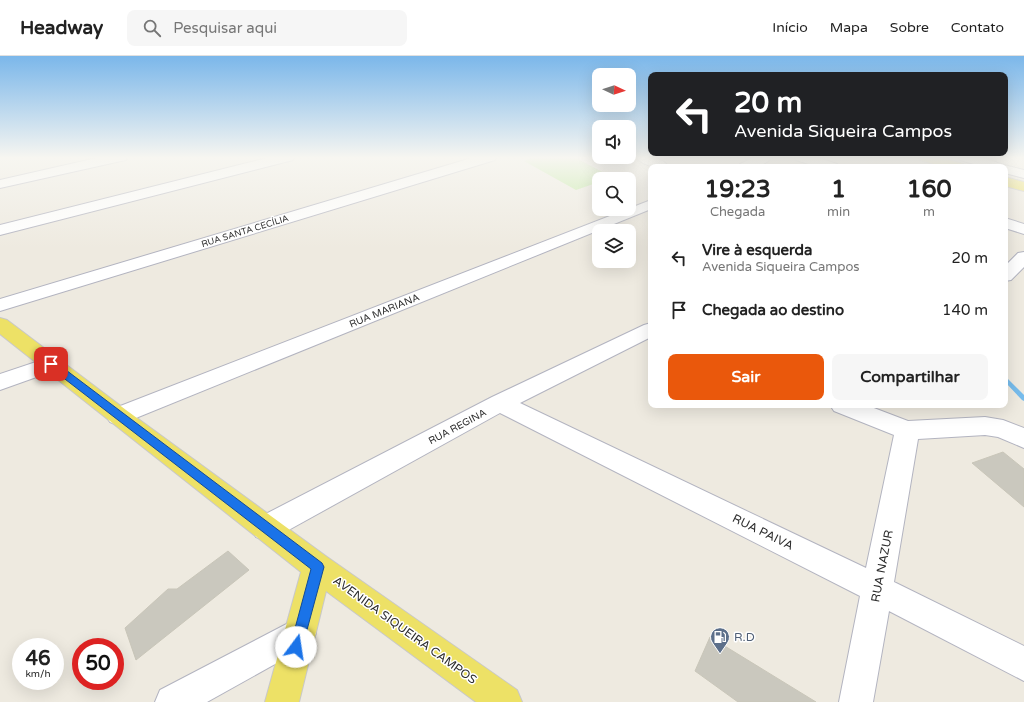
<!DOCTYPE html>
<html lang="pt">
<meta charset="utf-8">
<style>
body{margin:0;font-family:"Varela Round",sans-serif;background:#f6f6f6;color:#222;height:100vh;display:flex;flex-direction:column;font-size:15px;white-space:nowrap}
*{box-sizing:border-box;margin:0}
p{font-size:13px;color:#767676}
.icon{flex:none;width:22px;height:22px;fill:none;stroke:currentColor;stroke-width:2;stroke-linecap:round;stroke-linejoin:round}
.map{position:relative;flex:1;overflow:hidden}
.details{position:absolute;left:648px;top:108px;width:360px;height:244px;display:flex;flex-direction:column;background:#fff;border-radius:8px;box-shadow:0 4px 16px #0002}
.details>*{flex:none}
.guide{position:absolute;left:648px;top:16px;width:360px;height:84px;border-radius:8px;box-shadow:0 4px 16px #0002;background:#202124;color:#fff;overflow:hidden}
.needle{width:26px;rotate:94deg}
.controls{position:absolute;left:592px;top:12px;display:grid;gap:8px}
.controls a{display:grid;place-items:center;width:44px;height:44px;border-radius:8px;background:#fff;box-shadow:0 4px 16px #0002;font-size:20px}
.speed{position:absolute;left:12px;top:582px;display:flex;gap:8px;font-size:20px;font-weight:700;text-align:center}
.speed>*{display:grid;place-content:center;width:52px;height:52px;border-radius:50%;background:#fff;box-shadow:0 4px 16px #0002;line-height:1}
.speed small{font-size:10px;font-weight:400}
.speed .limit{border:6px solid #d22;background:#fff;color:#111}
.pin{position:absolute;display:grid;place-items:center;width:34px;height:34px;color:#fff;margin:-17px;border-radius:8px;box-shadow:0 2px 6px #0006}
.me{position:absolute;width:44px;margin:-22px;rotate:14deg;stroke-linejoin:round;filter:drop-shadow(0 0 3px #0008)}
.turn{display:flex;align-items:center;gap:14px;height:84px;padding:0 20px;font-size:18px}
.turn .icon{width:52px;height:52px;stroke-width:2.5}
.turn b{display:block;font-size:28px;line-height:34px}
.eta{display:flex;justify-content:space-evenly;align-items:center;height:68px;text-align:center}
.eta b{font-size:24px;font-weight:800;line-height:28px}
.primary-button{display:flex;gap:8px;margin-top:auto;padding:8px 20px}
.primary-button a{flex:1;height:46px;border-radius:8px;background:#ea580c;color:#fff;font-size:16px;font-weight:800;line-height:46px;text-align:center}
.primary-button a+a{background:#f6f6f6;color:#222}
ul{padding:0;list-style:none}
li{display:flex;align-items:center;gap:12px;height:52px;padding:0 20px}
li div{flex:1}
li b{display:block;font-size:15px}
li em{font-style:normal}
header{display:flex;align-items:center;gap:24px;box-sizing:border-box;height:56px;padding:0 20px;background:#fff;border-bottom:1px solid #e0e0e0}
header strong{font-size:19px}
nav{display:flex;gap:22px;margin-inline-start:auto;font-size:14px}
.search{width:280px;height:36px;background:#f6f6f6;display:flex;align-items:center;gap:10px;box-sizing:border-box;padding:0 14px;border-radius:8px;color:#767676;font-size:15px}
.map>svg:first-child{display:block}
.pitch{fill:#bde99b}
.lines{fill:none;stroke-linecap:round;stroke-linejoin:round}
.stream{fill:#77bcec;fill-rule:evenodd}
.building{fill:#cac8be;stroke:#c9c6b9}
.minor-casing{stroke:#b3b4c0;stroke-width:2}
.major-casing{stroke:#c8c8c8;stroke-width:2}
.minor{fill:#fff;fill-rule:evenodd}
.major{fill:#ede166;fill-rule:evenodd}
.route{fill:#1a73e8;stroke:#114b97}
.labels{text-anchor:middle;stroke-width:3;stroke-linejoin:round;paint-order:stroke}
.far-street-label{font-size:9px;fill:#2d2d2d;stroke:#fff}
.street-label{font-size:10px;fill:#2d2d2d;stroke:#fff}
.near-street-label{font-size:12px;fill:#2d2d2d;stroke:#fff}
.near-service-label{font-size:12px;fill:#4e5e75;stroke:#fff;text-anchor:start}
</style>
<header>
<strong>Headway</strong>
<div class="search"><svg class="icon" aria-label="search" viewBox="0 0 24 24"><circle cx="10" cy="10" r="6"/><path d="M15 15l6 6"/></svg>Pesquisar aqui</div>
<nav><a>Início</a><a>Mapa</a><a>Sobre</a><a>Contato</a></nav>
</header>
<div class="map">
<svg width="1024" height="646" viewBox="0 0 1024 646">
<rect width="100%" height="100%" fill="#eeeae0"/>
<path class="pitch" d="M535 101H574L612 121 599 123V126L576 134 524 105Z"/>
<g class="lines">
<path class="stream" d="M747 101 749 103 748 104H746L743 101Z
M1005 321 1007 322 1024 339V345L1022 344 1005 326Z"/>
</g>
<path class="building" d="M1003 396 1024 413V451L972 407Z
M228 495 249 514 136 604 125 572 168 533H177Z
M710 581 816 646H738L695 615Z"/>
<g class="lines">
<defs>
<path id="minor" d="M101 101H127L126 104 121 105 0 132V124Z
M271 101H294L293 104 0 179V169Z
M475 101H496L495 104 0 255V243Z
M636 101C646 101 661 100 668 110 658 113 643 110 636 101Z
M755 101H772C764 112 750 111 738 111L740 108Z
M795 101H816L837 108 839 111H818L796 104Z
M959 101H980L1004 109 1024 114V122L1005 117V111H984L960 104Z
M651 144V153L126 366 118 369 110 366 106 360 110 354Z
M1005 162 1024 168V178L1005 172Z
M1024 196V211L1011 224 1005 225V210L1018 197Z
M651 267V281L520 347 866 512 894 379 834 355 830 349H866L908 365 985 361 1003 364 1024 372V392L998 381 985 379 918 383 894 526 1024 590V625L889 555 873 646H839L860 540 500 357 276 481 266 484 256 481 252 472 256 463 492 341 644 269Z
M51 301 59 303 62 308 59 313 0 334V318Z
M300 561 311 566 316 577 311 588 207 646H155L160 634Z"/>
<path id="major" d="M919 101H940L963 108 965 111H944L920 104Z
M1005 121 1024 126V135L1005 130Z
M0 262 7 264 126 354 327 501 517 634 522 646H476L326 535 299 646H265L301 516 0 278Z"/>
</defs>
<use href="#minor" class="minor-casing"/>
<use href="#major" class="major-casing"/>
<use href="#minor" class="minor"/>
<use href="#major" class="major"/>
</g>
<linearGradient id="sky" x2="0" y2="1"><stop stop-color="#7bb7ea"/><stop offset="0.53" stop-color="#f7f6f1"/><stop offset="1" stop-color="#f7f6f1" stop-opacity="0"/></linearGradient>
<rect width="1024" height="192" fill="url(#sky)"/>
<path class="route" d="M48 305H54L322 507 324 511 301 596 296 598 292 596 290 591 311 513 48 310 47 308Z"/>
<defs>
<symbol id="fuel-pin" viewBox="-11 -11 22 30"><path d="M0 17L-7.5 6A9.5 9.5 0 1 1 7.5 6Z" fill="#5c6f8a" stroke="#fff"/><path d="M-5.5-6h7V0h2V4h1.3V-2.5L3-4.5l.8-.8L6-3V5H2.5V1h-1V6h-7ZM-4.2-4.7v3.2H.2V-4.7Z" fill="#fff"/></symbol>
</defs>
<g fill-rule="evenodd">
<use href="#fuel-pin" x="709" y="570" width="22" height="30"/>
</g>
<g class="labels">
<g class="far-street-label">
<text transform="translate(245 175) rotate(-17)" y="3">RUA SANTA CECÍLIA</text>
</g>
<g class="street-label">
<text transform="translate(384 254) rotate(-22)" y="4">RUA MARIANA</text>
<text transform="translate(457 370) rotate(-28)" y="4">RUA REGINA</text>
</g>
<g class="near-street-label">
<text transform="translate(763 476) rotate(26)" y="4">RUA PAIVA</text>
<text transform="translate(882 510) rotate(-79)" y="4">RUA NAZUR</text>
<text transform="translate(405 574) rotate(36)" y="4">AVENIDA SIQUEIRA CAMPOS</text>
</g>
<g class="near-service-label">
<text x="734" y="585">R.D</text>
</g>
</g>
</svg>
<div class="controls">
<a><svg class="needle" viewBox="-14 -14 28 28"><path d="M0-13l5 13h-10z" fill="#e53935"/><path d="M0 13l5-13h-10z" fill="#767676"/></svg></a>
<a><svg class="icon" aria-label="sound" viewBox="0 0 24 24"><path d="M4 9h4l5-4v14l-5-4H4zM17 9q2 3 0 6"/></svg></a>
<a><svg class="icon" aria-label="search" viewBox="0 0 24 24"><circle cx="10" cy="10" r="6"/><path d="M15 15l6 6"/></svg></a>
<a><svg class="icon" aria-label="layers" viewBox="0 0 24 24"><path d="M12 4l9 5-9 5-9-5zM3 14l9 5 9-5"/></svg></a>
</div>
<div class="speed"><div>46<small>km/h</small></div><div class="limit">50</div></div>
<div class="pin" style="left:51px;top:308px;background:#d93025"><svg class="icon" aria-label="arrive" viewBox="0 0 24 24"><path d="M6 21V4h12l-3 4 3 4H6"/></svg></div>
<svg class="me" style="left:296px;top:591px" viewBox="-20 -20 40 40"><circle r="19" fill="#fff"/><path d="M0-13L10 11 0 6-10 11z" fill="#1a73e8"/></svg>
<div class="guide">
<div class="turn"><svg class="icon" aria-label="left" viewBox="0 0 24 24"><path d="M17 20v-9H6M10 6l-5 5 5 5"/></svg><div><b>20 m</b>Avenida Siqueira Campos</div></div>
</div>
<section class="details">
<div class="eta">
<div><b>19:23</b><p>Chegada</p></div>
<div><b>1</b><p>min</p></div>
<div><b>160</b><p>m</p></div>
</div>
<ul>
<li><svg class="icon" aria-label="left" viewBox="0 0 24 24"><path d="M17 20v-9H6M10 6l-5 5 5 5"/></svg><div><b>Vire à esquerda</b><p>Avenida Siqueira Campos</p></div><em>20 m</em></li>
<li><svg class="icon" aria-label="arrive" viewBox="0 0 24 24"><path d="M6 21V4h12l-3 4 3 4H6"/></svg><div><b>Chegada ao destino</b></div><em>140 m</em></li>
</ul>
<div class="primary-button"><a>Sair</a><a>Compartilhar</a></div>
</section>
</div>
